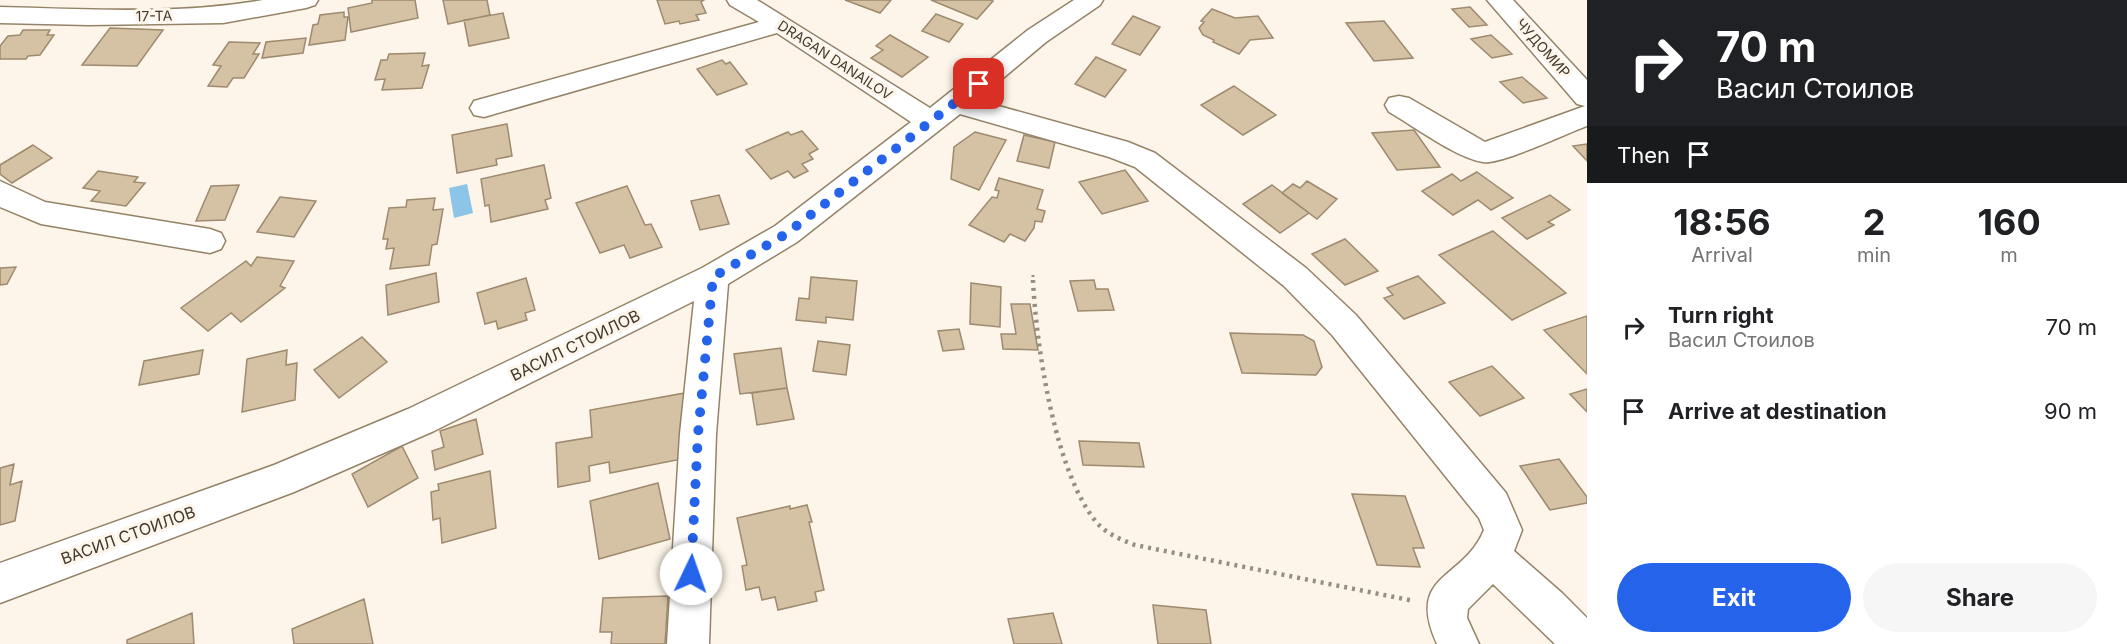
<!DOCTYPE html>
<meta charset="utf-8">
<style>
body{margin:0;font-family:Inter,sans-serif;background:#f6f6f6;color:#202124;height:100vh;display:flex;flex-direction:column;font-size:22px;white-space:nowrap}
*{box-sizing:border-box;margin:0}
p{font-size:20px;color:#757577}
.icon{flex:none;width:33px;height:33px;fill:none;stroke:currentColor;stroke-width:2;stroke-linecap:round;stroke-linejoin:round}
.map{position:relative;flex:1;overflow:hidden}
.details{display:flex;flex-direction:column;background:#fff;width:540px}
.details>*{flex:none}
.guide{background:#202124;color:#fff;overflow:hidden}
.pin{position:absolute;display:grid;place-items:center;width:51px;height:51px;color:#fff;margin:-26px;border-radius:12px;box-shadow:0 3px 9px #0006}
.me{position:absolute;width:66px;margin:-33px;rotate:3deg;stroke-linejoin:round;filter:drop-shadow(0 0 4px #0008)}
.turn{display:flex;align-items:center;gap:21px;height:126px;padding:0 30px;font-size:27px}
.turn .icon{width:78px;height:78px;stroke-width:2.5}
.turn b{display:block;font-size:42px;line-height:51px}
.then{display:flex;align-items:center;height:57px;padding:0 30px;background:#0003;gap:12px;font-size:22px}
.eta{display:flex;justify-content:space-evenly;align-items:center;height:102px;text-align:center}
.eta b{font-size:36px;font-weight:700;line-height:42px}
.cta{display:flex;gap:12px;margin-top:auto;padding:12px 30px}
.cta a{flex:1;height:69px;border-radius:36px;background:#2563eb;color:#fff;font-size:24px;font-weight:700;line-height:69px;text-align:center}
.cta a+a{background:#f6f6f6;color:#202124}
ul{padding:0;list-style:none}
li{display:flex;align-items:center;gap:18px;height:84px;padding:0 30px}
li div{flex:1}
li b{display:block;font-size:22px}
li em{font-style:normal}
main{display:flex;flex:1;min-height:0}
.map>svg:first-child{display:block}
.water{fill:#8cc5e7}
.building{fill:#d5c1a4;stroke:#9d8a6f;stroke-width:1.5}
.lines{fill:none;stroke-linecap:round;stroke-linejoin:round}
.minor-casing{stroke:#958368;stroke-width:3}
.path-far1{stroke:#968e82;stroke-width:3;stroke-dasharray:2 4;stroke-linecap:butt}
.path{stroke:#968e82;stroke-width:4.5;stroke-dasharray:3 5;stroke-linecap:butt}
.minor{fill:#fff;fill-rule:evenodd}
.route{stroke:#2563eb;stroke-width:10;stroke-dasharray:0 18}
.labels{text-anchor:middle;stroke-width:6;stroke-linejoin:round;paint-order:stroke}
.far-street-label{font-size:14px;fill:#42392e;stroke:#fdf5e9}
.street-label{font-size:16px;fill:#42392e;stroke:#fdf5e9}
</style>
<main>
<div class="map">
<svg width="1587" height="644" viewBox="0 0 1587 644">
<rect width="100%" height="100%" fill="#fdf5e9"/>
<path class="water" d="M467 184 473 213 454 218 449 188Z"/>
<path class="building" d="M372 0H415L418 18 351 32 348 8 372 3Z
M443 0H487L490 15 448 24Z
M657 0H704L701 2 706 13 696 15 699 20 680 24 679 21 665 24Z
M845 0H891L880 13Z
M931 0H990L993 1 977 19Z
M1470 7 1487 25 1469 27 1452 9Z
M1212 9 1235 18 1258 16 1273 38 1250 40 1239 54 1213 42 1214 40 1203 35 1199 28 1204 22 1201 21Z
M344 12V17H348L345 40 309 45 313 25 318 24 320 15Z
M503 13 509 38 469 46 464 20Z
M936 14 963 24 949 42 922 31Z
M1133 16 1160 27 1140 55 1112 44Z
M1384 21 1413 58 1374 61 1346 23Z
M110 28 163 30 137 66 82 65Z
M23 30H50L47 35H54L40 55 28 56 26 59H0V46L8 36 20 35Z
M890 35 928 57 902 77 871 58 883 50 876 46Z
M1491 35 1512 54 1492 58 1471 39Z
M306 38 303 53 262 58 266 42Z
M229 42 260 43 253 54H259L244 78H233L227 87 208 86 221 66 213 65Z
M425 53 422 66 429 65 422 88 382 90 385 79 375 80 381 60H387L389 54Z
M1096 57 1126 70 1105 97 1075 84Z
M722 60 726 64 730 62 747 84 717 95 697 69Z
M1522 77 1547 98 1523 103 1500 82Z
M1234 86 1276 115 1243 135 1201 105Z
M507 124 512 156 496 159 497 165 457 173 452 135Z
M1414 130 1440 167 1397 170 1372 133Z
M802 131 818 149 809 154 813 159 802 164 808 171 794 178 788 171 771 179 746 150 788 132 791 135Z
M975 132 1006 140 979 190 951 179 954 147Z
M1024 135 1055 142 1049 168 1017 161Z
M1587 144V161L1573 146Z
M33 145 52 158 12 183 0 174V165Z
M544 165 551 198 545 200 548 209 491 222 489 205 485 206 481 179Z
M1125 170 1148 201 1102 214 1079 182Z
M98 171 138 177 134 182 145 183 126 206 91 201 100 191 83 188Z
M1477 172 1513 198 1491 210 1478 200 1453 215 1422 191 1452 174 1461 181Z
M999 178 1043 190 1037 209 1045 211 1042 222 1035 221 1034 228 1025 241 1010 234 1004 242 969 225 992 197 997 198 999 191 995 190Z
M1307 181 1337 199 1317 219 1282 193 1293 184 1300 188Z
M239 185 225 220 196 221 211 186Z
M1272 185 1309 213 1280 233 1243 204Z
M627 186 645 225 651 224 662 247 630 258 624 245 600 253 576 203Z
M719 195 729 224 700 230 691 201Z
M1550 195 1570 210 1548 222 1554 225 1527 239 1502 218Z
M280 197 316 201 294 237 257 232Z
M435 198 433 210 443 209 437 244 432 245 429 265 390 269 394 248 386 249 388 239H383L389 208 406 207 407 200Z
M1493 231 1566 293 1512 320 1439 255Z
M1345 239 1378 271 1345 285 1312 254Z
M257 257 294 261 280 286 285 288 241 322 231 313 208 331 181 308 246 261 251 266Z
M16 267 7 284 0 285V268Z
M436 273 439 302 388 315 386 285Z
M1418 276 1445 303 1404 319 1384 298 1393 295 1387 288Z
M811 277 857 281 853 320 826 317V323L796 320 799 298 809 299Z
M526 278 535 310 525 313 527 320 498 329 496 321 485 324 477 293Z
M1094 280 1096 289H1108L1114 310 1078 311 1070 281Z
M971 283 1001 287 1000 327 970 324Z
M1011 304H1030L1038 350 1003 349 1001 334H1016Z
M1587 316V374L1544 330Z
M959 329 964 349 943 351 938 331Z
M1230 333 1303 335 1314 341 1322 367 1316 375 1242 373Z
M362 337 387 362 339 398 314 370Z
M818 341 850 345 846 375 813 371Z
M781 348 787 388 740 394 734 354Z
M203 350 199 374 139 385 144 361Z
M287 350 286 365 297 363 295 400 242 412 247 359Z
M1492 366 1524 398 1480 416 1449 382Z
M787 388 794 419 757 425 752 393Z
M1587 389V412L1570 394Z
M685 393 691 441 679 443 682 459 610 473 609 462 589 466 590 481 558 487 556 443 592 437 590 410Z
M476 419 483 454 435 470 432 451 444 447 440 431Z
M1079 441 1139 443 1144 467 1083 465Z
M402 446 418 478 368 507 352 474Z
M1559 459 1587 497V503L1550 510 1520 466Z
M14 464 10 485 22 481 15 521 0 525V468Z
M490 471 496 528 442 543 440 518 433 520 431 492 439 490 438 484Z
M658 483 670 539 599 559 590 501Z
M1352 494 1405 496 1424 548H1413L1420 567 1377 565Z
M807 505 812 522H809L824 590 815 592 817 601 778 610 775 597 762 600 759 587 746 590 742 566 747 565 737 518 790 506V509Z
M668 596 665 644H611L612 632H600L603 598Z
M364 599 373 644H294L292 629Z
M1153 605 1206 610 1211 644H1158Z
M192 613 194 644H127V640Z
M1053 613 1062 644H1014L1008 619Z"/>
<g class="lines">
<defs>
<path id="minor" d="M263 0H318L315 5 306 8 223 23 89 25 0 23V7C87 9 177 15 263 0Z
M727 0H757L930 108 1028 30 1074 0H1103L1100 5 1046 42 977 100 1128 142 1155 153 1306 268 1356 315 1506 493 1522 530 1514 551 1562 593 1587 618V644H1555L1493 584 1468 609 1467 618 1479 644H1437C1405 573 1463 581 1484 530L1479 518 1332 335 1284 286 1135 167 1109 157 960 114 797 242 728 284 716 434 709 644H667L680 434 694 301 434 431 294 492 0 603V563L274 465 408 409 702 268 775 226 911 122 777 33 484 117 474 115 470 108 474 101 759 22 730 5Z
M1487 0H1513L1587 80V126C1567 133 1501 165 1483 162 1456 158 1414 126 1389 112L1385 105 1389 98 1399 96 1409 98 1485 142 1585 106 1577 104Z
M0 181 45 202 210 229 221 233 225 241 221 249 210 253 41 224 0 207Z"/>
</defs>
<use href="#minor" class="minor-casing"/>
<path class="path-far1" d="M1033 275V281"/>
<path class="path" d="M1033 280C1036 344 1055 477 1099 525 1109 535 1122 540 1135 545L1414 601"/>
<use href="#minor" class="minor"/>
</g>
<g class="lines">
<path class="route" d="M691 574 698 434 713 277 786 234 979 84"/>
</g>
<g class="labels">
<g class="far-street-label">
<text transform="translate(154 16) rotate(-1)" y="5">17-ТА</text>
<text transform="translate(1543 48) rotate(48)" y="5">ЧУДОМИР</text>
<text transform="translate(835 60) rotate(33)" y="5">DRAGAN DANAILOV</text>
</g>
<g class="street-label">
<text transform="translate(575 345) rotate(-26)" y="6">ВАСИЛ СТОИЛОВ</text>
<text transform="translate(128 535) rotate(-20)" y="6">ВАСИЛ СТОИЛОВ</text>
</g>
</g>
</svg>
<div class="pin" style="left:979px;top:84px;background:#d93025"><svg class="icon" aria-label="arrive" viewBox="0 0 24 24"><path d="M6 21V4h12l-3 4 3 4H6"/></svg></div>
<svg class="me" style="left:691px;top:574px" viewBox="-20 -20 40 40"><circle r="19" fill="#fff"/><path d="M0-13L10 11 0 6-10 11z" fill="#2563eb"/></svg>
</div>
<section class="details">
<div class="guide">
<div class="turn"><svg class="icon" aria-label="right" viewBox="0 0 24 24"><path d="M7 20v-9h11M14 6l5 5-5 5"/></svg><div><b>70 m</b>Васил Стоилов</div></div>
<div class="then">Then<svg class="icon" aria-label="arrive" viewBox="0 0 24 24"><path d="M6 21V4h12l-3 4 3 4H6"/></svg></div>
</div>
<div class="eta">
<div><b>18:56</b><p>Arrival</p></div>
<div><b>2</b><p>min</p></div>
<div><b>160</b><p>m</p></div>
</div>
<ul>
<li><svg class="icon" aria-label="right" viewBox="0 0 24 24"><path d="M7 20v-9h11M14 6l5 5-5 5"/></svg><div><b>Turn right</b><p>Васил Стоилов</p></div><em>70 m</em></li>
<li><svg class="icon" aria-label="arrive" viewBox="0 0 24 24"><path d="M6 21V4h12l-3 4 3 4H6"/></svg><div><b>Arrive at destination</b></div><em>90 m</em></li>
</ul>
<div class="cta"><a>Exit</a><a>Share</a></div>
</section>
</main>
